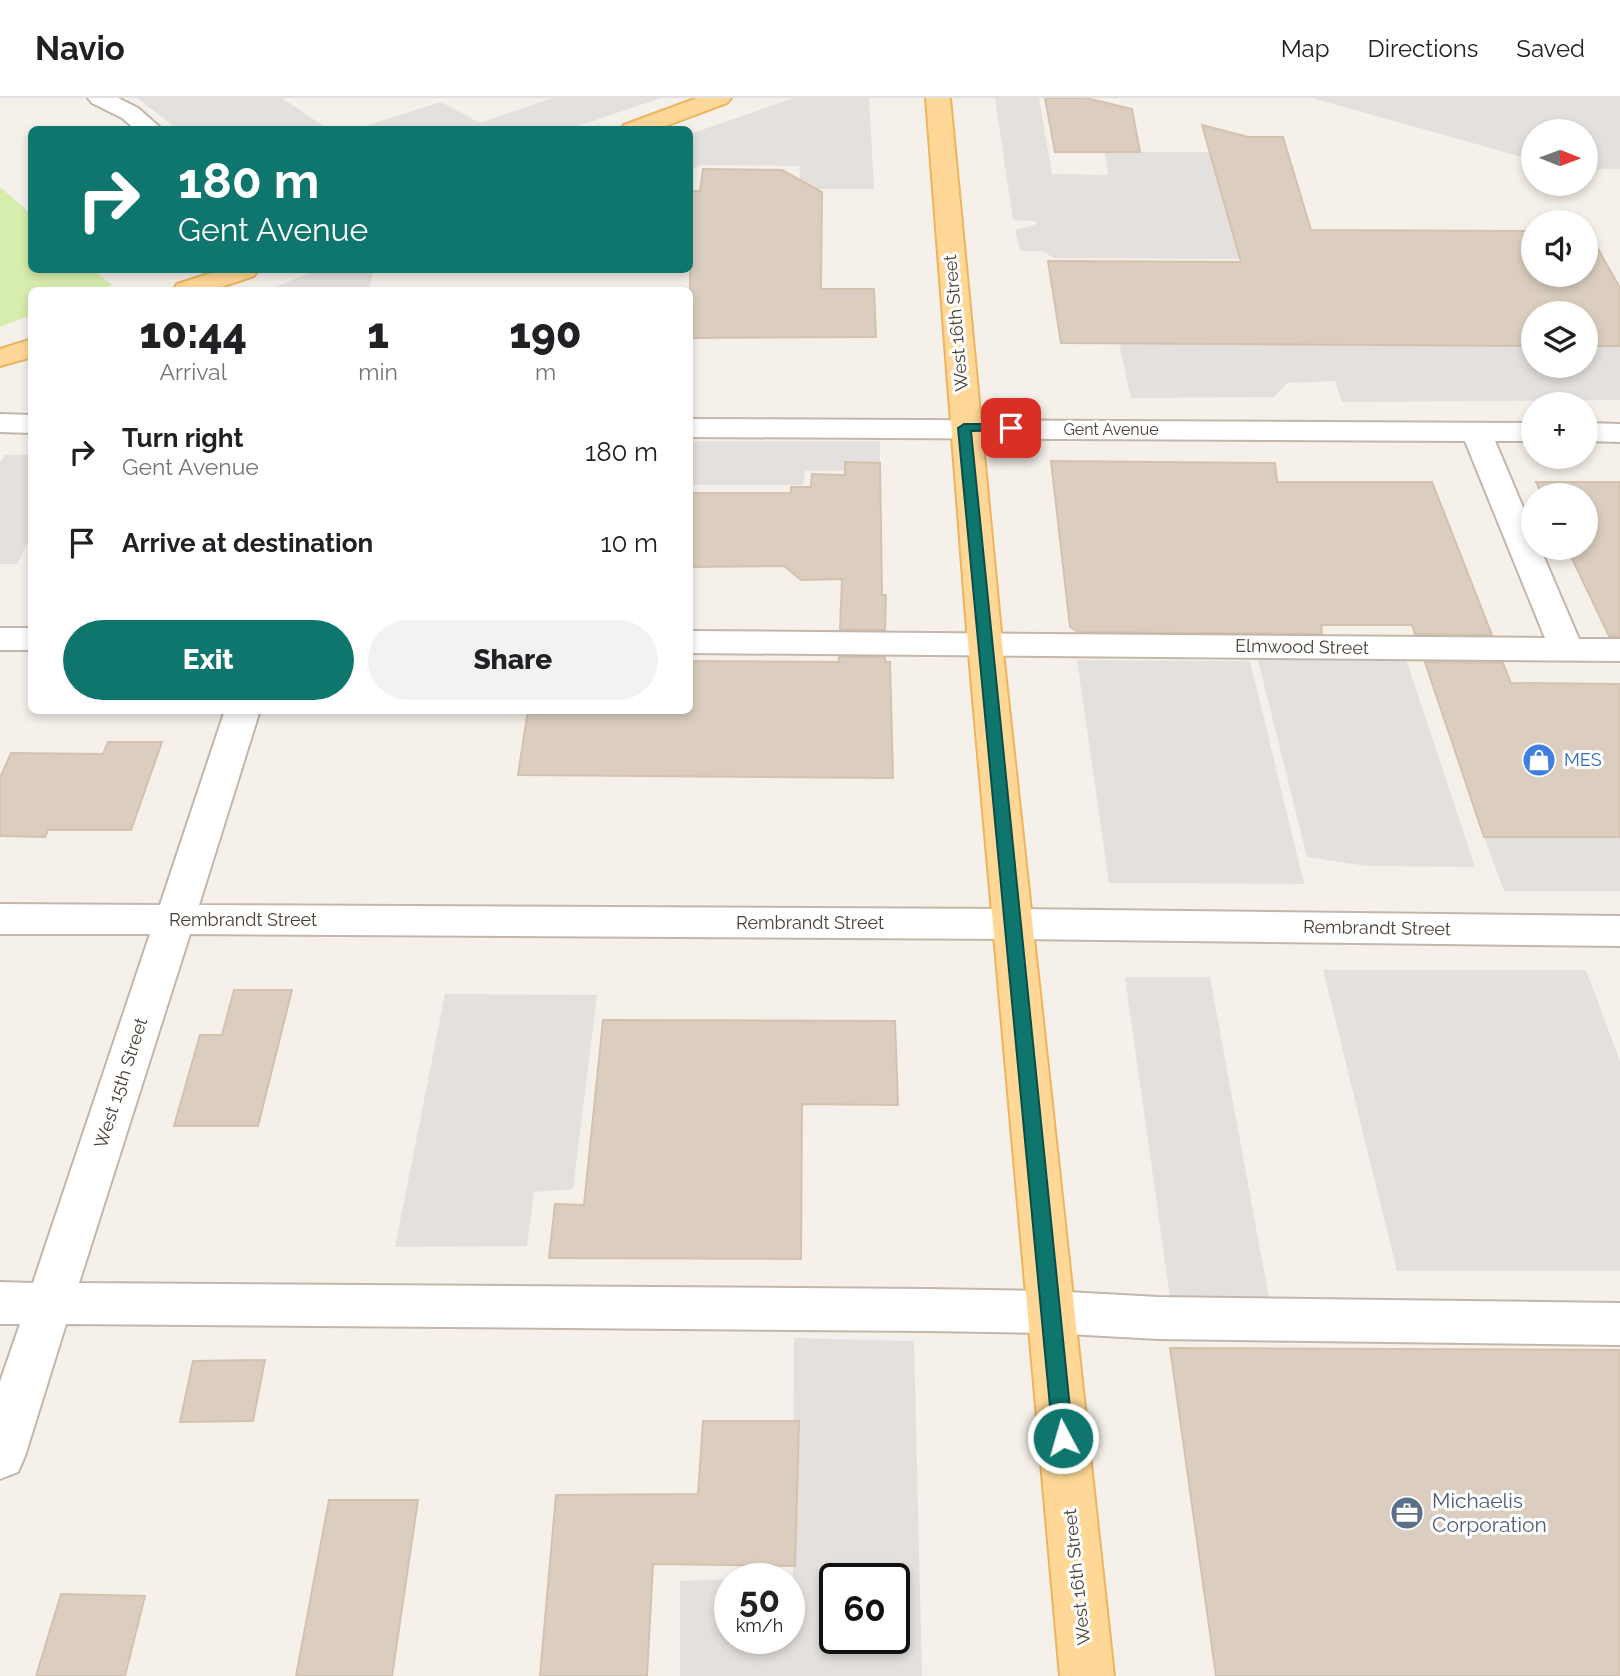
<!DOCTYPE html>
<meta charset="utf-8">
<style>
body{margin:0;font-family:Raleway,sans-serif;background:#f2f2f2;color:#202124;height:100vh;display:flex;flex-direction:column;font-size:26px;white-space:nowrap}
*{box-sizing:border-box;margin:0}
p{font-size:23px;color:#757577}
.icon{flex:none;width:38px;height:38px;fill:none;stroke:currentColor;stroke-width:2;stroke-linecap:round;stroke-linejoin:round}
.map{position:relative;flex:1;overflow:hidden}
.panel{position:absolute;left:28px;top:189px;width:665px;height:427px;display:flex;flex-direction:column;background:#fff;border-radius:10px;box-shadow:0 4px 10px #0003}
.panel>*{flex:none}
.top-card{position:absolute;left:28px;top:28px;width:665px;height:147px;border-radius:10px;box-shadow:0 4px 10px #0003;background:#0f766e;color:#fff;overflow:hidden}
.needle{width:46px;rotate:91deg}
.buttons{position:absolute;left:1521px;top:21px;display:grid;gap:14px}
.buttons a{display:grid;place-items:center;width:77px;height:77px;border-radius:50%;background:#fff;box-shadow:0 4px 10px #0003;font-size:35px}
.speed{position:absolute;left:714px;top:1465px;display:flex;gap:14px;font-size:35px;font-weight:700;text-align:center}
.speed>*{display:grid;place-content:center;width:91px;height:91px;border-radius:50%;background:#fff;box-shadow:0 4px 10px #0003;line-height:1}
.speed small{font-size:18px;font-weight:400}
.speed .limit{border:4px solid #111;border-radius:10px;background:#fff;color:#111}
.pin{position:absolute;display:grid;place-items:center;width:60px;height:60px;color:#fff;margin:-30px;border-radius:14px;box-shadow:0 4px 10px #0006}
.me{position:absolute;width:77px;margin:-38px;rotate:354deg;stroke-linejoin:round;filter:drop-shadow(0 0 5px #0008)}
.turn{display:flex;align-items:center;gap:24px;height:147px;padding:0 35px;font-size:32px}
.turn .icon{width:91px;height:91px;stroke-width:2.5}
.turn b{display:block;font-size:49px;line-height:60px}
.eta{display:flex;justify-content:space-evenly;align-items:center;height:119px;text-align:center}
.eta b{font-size:42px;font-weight:800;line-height:49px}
.action{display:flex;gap:14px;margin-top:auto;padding:14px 35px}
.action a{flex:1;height:80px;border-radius:42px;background:#0f766e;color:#fff;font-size:28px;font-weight:800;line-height:80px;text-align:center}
.action a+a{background:#f2f2f2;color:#202124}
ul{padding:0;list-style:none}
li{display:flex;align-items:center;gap:21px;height:91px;padding:0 35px}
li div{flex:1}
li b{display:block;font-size:26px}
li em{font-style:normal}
header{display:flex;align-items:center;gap:42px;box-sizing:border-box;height:98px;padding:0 35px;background:#fff;border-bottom:2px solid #e0e0e0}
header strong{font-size:33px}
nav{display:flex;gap:38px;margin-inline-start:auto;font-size:24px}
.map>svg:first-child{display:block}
.green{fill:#d7edae}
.parking{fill:#e4e0dd;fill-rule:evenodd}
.building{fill:#dbcec0;stroke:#d4c2af;stroke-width:2}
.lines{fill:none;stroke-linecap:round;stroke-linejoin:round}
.minor-casing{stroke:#c2b7aa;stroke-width:4}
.major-casing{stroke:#edb45e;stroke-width:4}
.minor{fill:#fff;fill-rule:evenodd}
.major{fill:#ffd898;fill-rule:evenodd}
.route{fill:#0f766e;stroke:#0a4d48;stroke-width:2}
.labels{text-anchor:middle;stroke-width:6;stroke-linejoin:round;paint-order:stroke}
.far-street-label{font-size:16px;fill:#4a4036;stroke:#fff}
.street-label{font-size:18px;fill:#4a4036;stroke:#fff}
.shop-label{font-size:18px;fill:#366cbe;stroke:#fff;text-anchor:start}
.near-service-label{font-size:21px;fill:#4e5e75;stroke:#fff;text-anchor:start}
</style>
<header>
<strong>Navio</strong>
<nav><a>Map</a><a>Directions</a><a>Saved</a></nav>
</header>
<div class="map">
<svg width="1620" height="1578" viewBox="0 0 1620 1578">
<rect width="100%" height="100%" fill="#f5f0e9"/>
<path class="green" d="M0 89 31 116 32 172H94L112 187 98 192H32L31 217 0 229Z"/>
<path class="parking" d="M137 0H282L328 31H177Z
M552 0H661L569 31H356L441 4 480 25Z
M794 0H869L874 91H799L800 68 702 67 690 73V36Z
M995 0H1039L1052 76 1108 77 1105 54H1210L1243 161 1055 160 1041 153H1020L1015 132 1035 127 1036 123 1013 122Z
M1312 0H1620V71H1586V33H1533V62Z
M316 172 374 173 368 192H268Z
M1119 245 1533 248V268H1586V248H1620V302L1342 304 1335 283 1287 285 1274 299 1131 300Z
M690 343H880V373H805L803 387H690Z
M5 357H31V438L17 466H0V365Z
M1257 558H1405L1475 769 1367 768 1307 759Z
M1077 562 1250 563 1304 786 1109 785Z
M1484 739H1620V793H1504Z
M1323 872H1586L1620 963V1173H1397Z
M1125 879H1210L1269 1200 1170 1199Z
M445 896 597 897 573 1091 534 1094 527 1148 395 1149Z
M794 1240 914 1243 922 1578H680V1483L730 1481V1540H789V1480H749L793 1479ZM835 1480H894V1540H835Z"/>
<path class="building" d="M1045 0H1086L1132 11 1140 54H1055Z
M1202 27 1248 39H1283L1311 132 1533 133V177H1586V133H1588L1620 190V248H1586V215H1533V248L1061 245 1048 163 1241 164Z
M703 71 782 72 822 94 821 191H874L876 239 690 240V93H700Z
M1051 363 1275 365 1277 384H1432L1492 537 1415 536 1412 527H1321L1322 536 1078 534 1070 529Z
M845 364 880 365 882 497H886L885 532H840L842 481 801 482 784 468 690 469V395H791V389H811L812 376 845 377Z
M1536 384H1620V538H1609L1567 450H1586V397H1542Z
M839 559H885V564H890L893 680 518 677 528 612H690V563L839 564Z
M1425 564 1503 565 1511 585 1620 586V739H1484Z
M108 644H162L131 732H48L45 739 0 738V680L11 655 103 656Z
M234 892H292L258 1028H174L200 937H222Z
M603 922 895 923 898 1007 802 1006 801 1161 549 1160 555 1106 584 1107Z
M1170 1250 1620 1252V1578H1216Z
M265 1262 253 1323 180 1324 193 1263Z
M703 1323H799L795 1468 653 1466 647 1578H540L556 1397 698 1396Z
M329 1402H418L392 1578H296Z
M61 1496 145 1498 125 1578H36Z"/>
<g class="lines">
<defs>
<path id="minor" d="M88 0H118L138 10 163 32H136L122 20 92 5Z
M0 316 32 317V335L0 334Z
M690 321 1533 325V343H1495L1533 433V450H1540L1579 541H1620V563L690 555V533L1545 540 1465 343 690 339Z
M1586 325 1620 326V344L1586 343Z
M0 530H32V552H0Z
M225 612H260L199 807 1011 811 1620 818V848L1011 841 190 836 79 1185 928 1191 1050 1193 1158 1199 1620 1205V1247L1158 1241 1050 1235 928 1233 66 1226 25 1358 18 1374 0 1381V1284L20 1226H0V1184L33 1185 150 836H0V806L160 807Z"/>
<path id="major" d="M697 0H731L727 5 655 32H620L624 27Z
M926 0H950L1002 545 1114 1578H1060L968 545Z
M221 172H258L254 178 212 192H174L177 186Z
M32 241V259L0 268V251Z"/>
</defs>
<use href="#minor" class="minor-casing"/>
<use href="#major" class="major-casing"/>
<use href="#minor" class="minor"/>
<use href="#major" class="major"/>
</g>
<path class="route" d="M1011 326 1015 327V332L971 333 1073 1340 1070 1347 1063 1350 1056 1347 1053 1340 958 330 964 326Z"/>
<defs>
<symbol id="shop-disc" viewBox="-11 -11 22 22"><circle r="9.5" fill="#3f7fe0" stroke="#fff"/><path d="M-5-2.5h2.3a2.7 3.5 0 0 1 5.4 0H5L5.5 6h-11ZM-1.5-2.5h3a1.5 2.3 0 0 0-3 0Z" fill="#fff"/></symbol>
<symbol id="office-disc" viewBox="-11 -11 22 22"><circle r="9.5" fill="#5c6f8a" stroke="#fff"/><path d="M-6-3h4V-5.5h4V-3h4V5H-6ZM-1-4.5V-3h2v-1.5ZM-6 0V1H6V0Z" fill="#fff"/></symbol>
</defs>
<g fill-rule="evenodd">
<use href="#shop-disc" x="1520" y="643" width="38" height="38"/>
<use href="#office-disc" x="1388" y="1396" width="38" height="38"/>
</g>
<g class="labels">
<g class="far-street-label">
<text x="1111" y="337">Gent Avenue</text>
</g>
<g class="street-label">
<text transform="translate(956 225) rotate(-95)" y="6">West 16th Street</text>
<text transform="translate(1302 549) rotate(1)" y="6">Elmwood Street</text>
<text x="243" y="828">Rembrandt Street</text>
<text x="810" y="831">Rembrandt Street</text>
<text transform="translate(1377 830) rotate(1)" y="6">Rembrandt Street</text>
<text transform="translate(121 985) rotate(-72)" y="6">West 15th Street</text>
<text transform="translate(1077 1479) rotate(-96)" y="6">West 16th Street</text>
</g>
<g class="shop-label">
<text x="1564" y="668">MES</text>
</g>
<g class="near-service-label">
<text x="1432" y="1410">Michaelis<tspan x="1432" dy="24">Corporation</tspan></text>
</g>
</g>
</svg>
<div class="buttons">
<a><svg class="needle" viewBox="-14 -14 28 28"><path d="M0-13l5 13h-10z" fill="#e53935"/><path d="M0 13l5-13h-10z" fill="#757577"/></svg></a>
<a><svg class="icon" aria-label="sound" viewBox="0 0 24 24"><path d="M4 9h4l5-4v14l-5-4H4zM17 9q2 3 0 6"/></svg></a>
<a><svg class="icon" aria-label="layers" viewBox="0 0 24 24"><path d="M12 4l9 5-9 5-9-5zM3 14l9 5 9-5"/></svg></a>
<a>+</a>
<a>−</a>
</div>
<div class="speed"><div>50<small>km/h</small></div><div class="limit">60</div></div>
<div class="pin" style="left:1011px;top:330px;background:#d93025"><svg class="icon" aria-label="arrive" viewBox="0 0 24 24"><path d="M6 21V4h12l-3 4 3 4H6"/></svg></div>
<svg class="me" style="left:1063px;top:1340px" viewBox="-20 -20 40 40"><circle r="17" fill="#0f766e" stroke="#fff" stroke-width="3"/><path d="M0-11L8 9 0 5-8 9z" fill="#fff"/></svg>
<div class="top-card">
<div class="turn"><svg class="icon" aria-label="right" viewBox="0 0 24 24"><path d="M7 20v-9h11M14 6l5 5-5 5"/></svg><div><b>180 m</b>Gent Avenue</div></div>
</div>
<section class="panel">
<div class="eta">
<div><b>10:44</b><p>Arrival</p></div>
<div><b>1</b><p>min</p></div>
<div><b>190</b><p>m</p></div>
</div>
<ul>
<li><svg class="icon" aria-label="right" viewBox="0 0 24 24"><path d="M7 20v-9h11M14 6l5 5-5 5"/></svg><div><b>Turn right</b><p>Gent Avenue</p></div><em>180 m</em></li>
<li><svg class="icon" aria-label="arrive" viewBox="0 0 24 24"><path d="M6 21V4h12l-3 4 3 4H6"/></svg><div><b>Arrive at destination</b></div><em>10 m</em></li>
</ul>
<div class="action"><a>Exit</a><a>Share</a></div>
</section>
</div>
